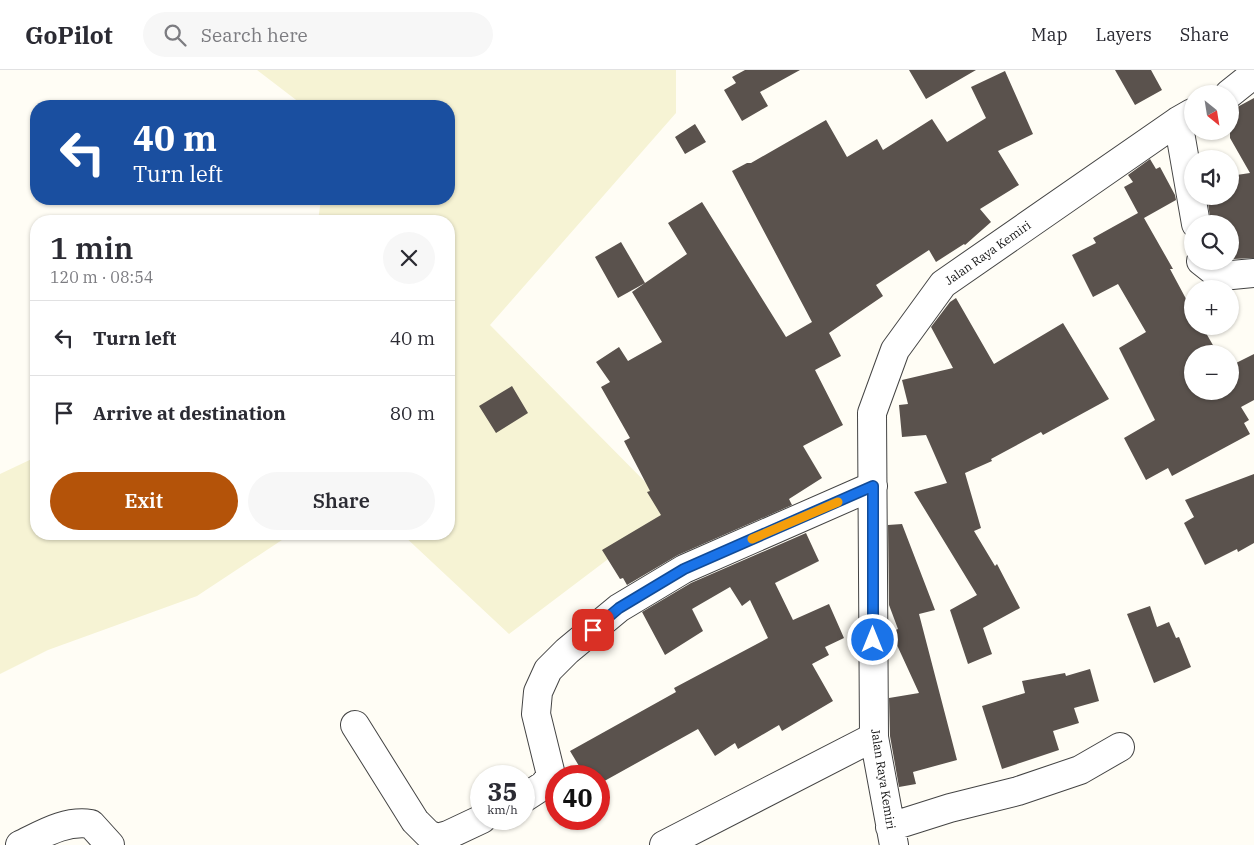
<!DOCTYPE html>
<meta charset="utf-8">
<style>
body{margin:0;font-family:"IBM Plex Serif",serif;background:#f7f7f7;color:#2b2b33;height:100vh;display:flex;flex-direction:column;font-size:19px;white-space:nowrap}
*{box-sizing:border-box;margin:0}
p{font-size:16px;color:#7c7c81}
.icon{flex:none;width:28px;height:28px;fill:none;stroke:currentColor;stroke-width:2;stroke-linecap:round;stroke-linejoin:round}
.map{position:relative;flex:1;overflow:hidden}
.drawer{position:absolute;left:30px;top:145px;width:425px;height:325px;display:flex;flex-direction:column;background:#fff;border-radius:20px;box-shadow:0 1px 4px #0004}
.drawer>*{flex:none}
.hud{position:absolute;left:30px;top:30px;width:425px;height:105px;border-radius:20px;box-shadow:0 1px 4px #0004;background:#1a4fa0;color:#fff;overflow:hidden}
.needle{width:32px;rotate:150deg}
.controls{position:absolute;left:1184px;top:15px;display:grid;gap:10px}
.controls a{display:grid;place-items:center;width:55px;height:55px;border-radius:50%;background:#fff;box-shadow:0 1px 4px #0004;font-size:25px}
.speed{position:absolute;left:470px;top:695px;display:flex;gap:10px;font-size:25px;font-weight:700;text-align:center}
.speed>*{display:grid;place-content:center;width:65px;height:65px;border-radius:50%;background:#fff;box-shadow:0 1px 4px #0004;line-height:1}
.speed small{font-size:12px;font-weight:400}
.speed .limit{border:8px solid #d22;background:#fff;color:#111}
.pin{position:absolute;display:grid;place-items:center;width:42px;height:42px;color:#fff;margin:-21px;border-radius:10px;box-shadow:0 2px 8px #0006}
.me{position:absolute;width:55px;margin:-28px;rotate:0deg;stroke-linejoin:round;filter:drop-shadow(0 0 4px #0008)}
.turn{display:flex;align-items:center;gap:18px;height:105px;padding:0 20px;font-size:22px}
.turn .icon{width:65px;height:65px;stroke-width:2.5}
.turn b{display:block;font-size:35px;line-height:42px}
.round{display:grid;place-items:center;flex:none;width:52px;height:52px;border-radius:26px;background:#f7f7f7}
.headline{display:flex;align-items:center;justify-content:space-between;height:85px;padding:0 20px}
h1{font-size:30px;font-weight:600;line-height:38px}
.action{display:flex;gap:10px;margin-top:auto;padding:10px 20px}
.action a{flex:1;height:58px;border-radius:30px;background:#b45309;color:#fff;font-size:20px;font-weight:600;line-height:58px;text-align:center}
.action a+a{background:#f7f7f7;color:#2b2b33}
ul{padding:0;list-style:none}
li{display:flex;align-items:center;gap:15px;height:75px;padding:0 20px;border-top:1px solid #e1e1e2}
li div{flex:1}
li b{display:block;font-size:19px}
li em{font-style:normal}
header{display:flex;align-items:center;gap:30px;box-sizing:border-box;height:70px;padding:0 25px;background:#fff;border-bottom:1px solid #e1e1e2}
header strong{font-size:24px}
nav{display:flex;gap:28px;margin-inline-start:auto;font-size:18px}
.search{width:350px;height:45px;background:#f7f7f7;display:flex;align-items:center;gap:12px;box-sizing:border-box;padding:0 18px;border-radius:28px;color:#7c7c81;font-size:19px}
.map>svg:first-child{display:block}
.farmland{fill:#f6f3d4}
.building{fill:#5a524d}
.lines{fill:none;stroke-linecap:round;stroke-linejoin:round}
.minor-casing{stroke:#444;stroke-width:30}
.minor{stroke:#fff;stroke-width:28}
.route-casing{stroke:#114b97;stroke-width:12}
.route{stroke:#1a73e8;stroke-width:9}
.slow{stroke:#f59e0b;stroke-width:9}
.labels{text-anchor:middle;stroke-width:5;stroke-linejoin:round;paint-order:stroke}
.street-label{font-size:12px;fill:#111;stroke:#fff}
</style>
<header>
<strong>GoPilot</strong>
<div class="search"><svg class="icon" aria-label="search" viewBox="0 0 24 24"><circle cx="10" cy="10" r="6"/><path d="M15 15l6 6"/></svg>Search here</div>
<nav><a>Map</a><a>Layers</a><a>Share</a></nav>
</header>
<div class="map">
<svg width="1254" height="775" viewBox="0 0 1254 775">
<rect width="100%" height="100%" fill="#fffdf5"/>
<path class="farmland" d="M257 0H676V43L490 255 673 440 509 564 402 464H449V151H318L321 129H449V36H304Z
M36 387V464H291L197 526 48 580 0 604V404Z"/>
<path class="building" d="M745 0H800L760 22 768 36 742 51 724 20 736 13 732 7Z
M909 0H976L926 29Z
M1115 0H1151L1162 20 1135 35Z
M1005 1 1033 64 998 81 1019 115 980 139 991 152 965 175 964 174 936 192 929 180 876 215 883 226 829 263 841 286 815 300 843 355 803 376 822 408 789 429 792 435 678 485 627 515 623 508 620 509 602 480 661 445 647 422 650 421 624 371 630 368 601 317 610 312 596 292 619 277 628 291 662 272 632 222 687 184 668 153 702 132 786 267 812 252 732 101 747 93H751L826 50 847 87 877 69 883 80 932 49 947 72 986 48 971 17Z
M1254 28V188L1233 189H1230V154H1211L1207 126H1230V106L1250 103 1230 68V41Z
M695 54 706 72 685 84 675 67Z
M1150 89 1156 99 1160 97 1175 125 1176 130 1144 148 1173 199H1170L1192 240V256H1202L1218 284H1192V321H1230V296L1254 284V330L1241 337 1249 350 1244 353 1250 364 1172 406 1168 398 1146 410 1124 368 1155 350 1119 278 1146 262 1118 214 1093 227 1072 185 1096 173 1093 168 1138 143 1124 117 1133 112 1128 105Z
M621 172 645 213 618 228 595 187Z
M956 228 994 294 1063 253 1109 329 1043 365 1041 362 991 389 992 391 965 403 981 458 974 461 995 496 997 494 1020 538 983 558 992 584 968 594 950 540 977 525 914 422 947 413 926 365 902 367 899 335 908 334 902 310 953 298 931 257 950 232Z
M512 316 528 343 496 363 479 336Z
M1254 404V473L1238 482 1237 479 1205 495 1184 453 1194 447 1185 430Z
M902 454 935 540 919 544 957 690 913 702 916 714 899 717 890 666 889 628 919 623 891 562 898 559 889 535 888 455Z
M806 463 819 491 775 513 793 550 829 534 844 568 825 577 829 585 812 594 833 631 782 661 779 655 738 679 735 673 715 686 698 659 599 714V706H585L570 681 676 622 674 618 768 568 750 530 742 536 730 517 692 539 703 561 665 585 642 542 691 513Z
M1150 536 1157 557 1169 552 1176 568 1179 567 1191 597 1154 613 1127 544Z
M1090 599 1099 631 1074 638 1079 653 1053 661 1059 680 1002 699 982 636 1025 623 1022 611 1065 603 1066 606Z"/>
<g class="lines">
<defs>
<path id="minor" d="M1229 24 1254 4
M1178 51 1196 154
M1201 191 1215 202 1232 205 1254 203
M355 655 415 751 428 764 437 768 448 765 482 749
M524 728 544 715 551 705 536 644 538 622 548 600 567 581 619 538 684 499 873 416
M890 757 950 738 1018 721 1080 700 1120 677
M20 775C43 764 65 750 91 754L110 775
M664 775 874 667
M894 775 874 667 872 343 895 280 943 214 1178 51 1192 43"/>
</defs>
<use href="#minor" class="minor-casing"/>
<use href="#minor" class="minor"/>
</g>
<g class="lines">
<defs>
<path id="route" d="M593 560 619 538 684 499 873 416V570"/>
</defs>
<use href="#route" class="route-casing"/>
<use href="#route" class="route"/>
<path class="slow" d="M752 469 838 432"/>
</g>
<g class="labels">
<g class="street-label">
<text transform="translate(988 183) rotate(-35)" y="4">Jalan Raya Kemiri</text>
<text transform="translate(883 709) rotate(81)" y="4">Jalan Raya Kemiri</text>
</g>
</g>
</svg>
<div class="controls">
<a><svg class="needle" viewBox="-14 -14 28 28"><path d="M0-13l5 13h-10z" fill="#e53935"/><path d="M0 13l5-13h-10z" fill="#7c7c81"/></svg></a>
<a><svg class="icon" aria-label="sound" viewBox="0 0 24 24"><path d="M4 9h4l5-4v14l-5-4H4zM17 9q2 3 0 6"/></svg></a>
<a><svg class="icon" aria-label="search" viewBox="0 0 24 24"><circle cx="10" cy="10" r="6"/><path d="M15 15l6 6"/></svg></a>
<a>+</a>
<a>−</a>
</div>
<div class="speed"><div>35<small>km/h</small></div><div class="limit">40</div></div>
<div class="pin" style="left:593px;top:560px;background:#d93025"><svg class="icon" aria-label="arrive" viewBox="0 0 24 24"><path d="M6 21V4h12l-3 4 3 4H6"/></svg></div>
<svg class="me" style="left:873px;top:570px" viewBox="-20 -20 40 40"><circle r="17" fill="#1a73e8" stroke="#fff" stroke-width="3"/><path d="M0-11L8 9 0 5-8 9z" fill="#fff"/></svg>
<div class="hud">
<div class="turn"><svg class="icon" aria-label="left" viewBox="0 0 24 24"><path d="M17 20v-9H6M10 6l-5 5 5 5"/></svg><div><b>40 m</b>Turn left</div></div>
</div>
<section class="drawer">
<div class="headline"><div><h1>1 min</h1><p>120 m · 08:54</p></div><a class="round"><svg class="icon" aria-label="close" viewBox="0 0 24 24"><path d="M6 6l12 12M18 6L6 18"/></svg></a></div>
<ul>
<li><svg class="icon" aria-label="left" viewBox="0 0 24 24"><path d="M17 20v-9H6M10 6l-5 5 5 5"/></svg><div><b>Turn left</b></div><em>40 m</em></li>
<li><svg class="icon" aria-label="arrive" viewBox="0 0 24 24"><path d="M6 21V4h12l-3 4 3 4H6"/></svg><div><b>Arrive at destination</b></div><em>80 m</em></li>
</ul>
<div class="action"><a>Exit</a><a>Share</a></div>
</section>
</div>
